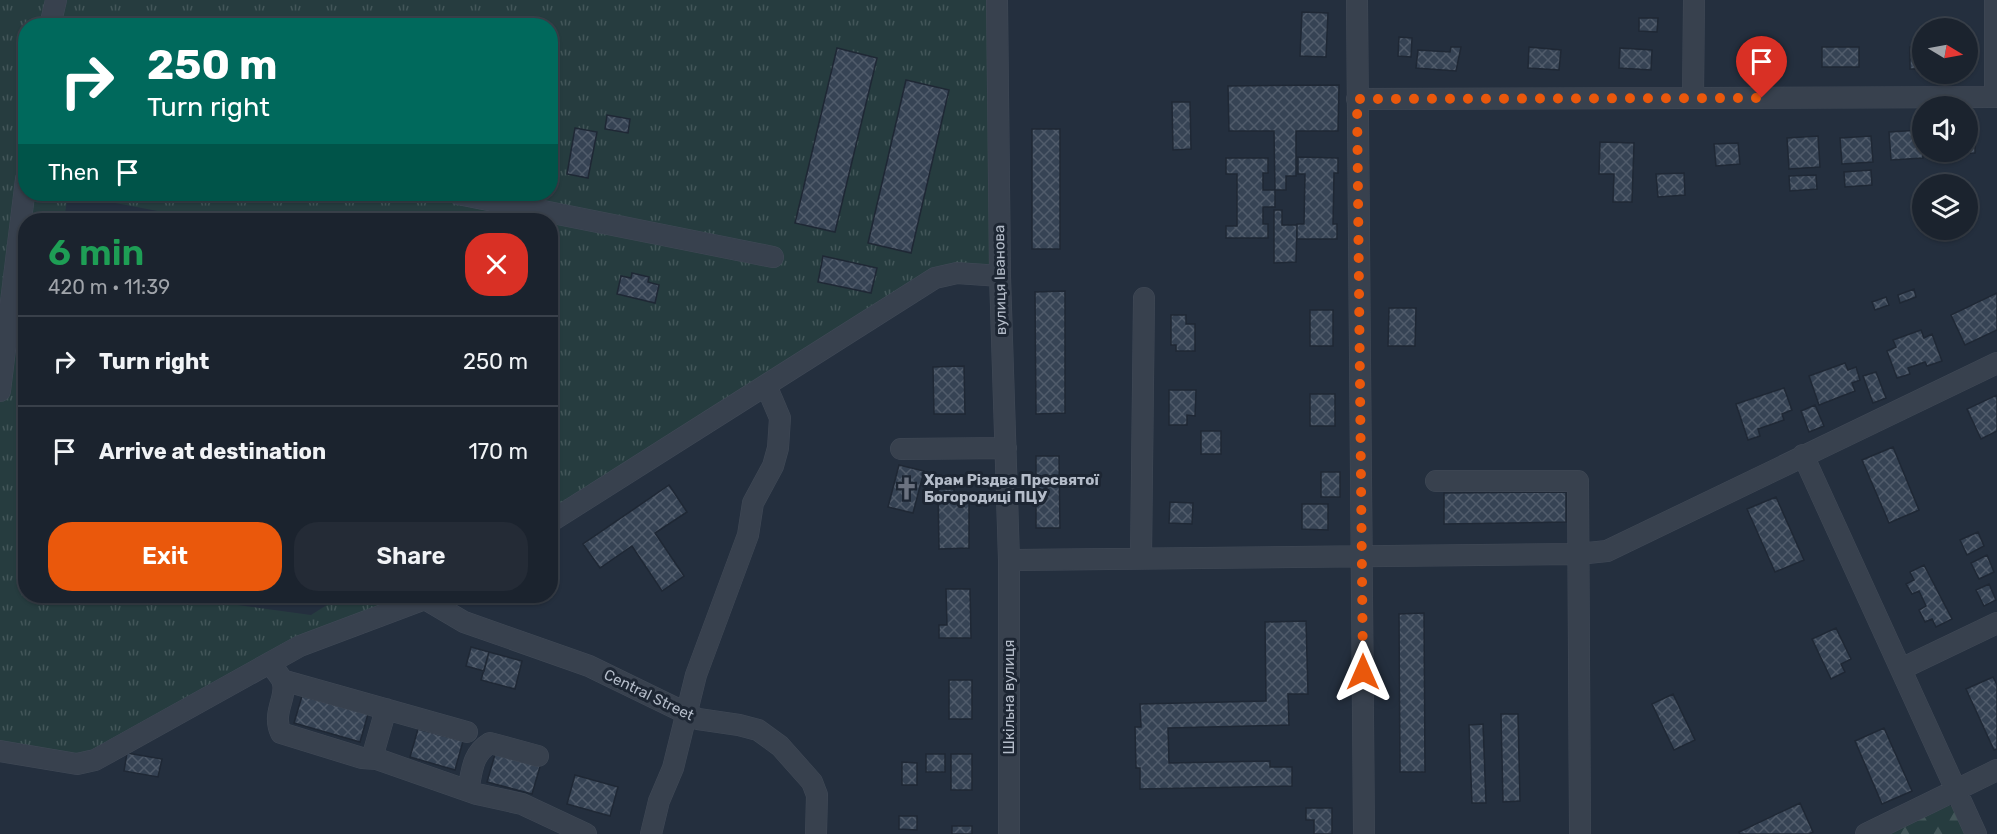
<!DOCTYPE html>
<meta charset="utf-8">
<style>
body{margin:0;font-family:Rubik,sans-serif;background:#242b36;color:#f1f3f6;height:100vh;display:flex;flex-direction:column;font-size:22px;white-space:nowrap}
*{box-sizing:border-box;margin:0}
p{font-size:20px;color:#a0a4aa}
.icon{flex:none;width:33px;height:33px;fill:none;stroke:currentColor;stroke-width:2;stroke-linecap:round;stroke-linejoin:round}
.map{position:relative;flex:1;overflow:hidden}
.sheet{position:absolute;left:18px;top:213px;width:540px;height:390px;display:flex;flex-direction:column;background:#1b232e;border-radius:24px;box-shadow:0 2px 4px #0004,0 0 0 2px #39404a}
.sheet>*{flex:none}
.top-card{position:absolute;left:18px;top:18px;width:540px;height:183px;border-radius:24px;box-shadow:0 2px 4px #0004,0 0 0 2px #39404a;background:#00695c;color:#fff;overflow:hidden}
.needle{width:39px;rotate:100deg}
.tools{position:absolute;left:1912px;top:18px;display:grid;gap:12px}
.tools a{display:grid;place-items:center;width:66px;height:66px;border-radius:50%;background:#1b232e;box-shadow:0 2px 4px #0004,0 0 0 2px #39404a;font-size:30px}
.pin{position:absolute;display:grid;place-items:center;width:51px;height:51px;color:#fff;margin:-62px -26px;border-radius:50% 50% 50% 0;rotate:-45deg;box-shadow:0 0 6px #0007}
.pin .icon{rotate:45deg}
.me{position:absolute;width:66px;margin:-33px;rotate:0deg;stroke-linejoin:round;filter:drop-shadow(0 0 4px #0008)}
.turn{display:flex;align-items:center;gap:21px;height:126px;padding:0 30px;font-size:27px}
.turn .icon{width:78px;height:78px;stroke-width:2.5}
.turn b{display:block;font-size:42px;line-height:51px}
.then{display:flex;align-items:center;height:57px;padding:0 30px;background:#0003;gap:12px;font-size:22px}
.round{display:grid;place-items:center;flex:none;width:63px;height:63px;border-radius:24px;background:#242b36}
.head{display:flex;align-items:center;justify-content:space-between;height:102px;padding:0 30px}
h1{font-size:36px;font-weight:600;line-height:45px;color:#1e9e55}
.action{display:flex;gap:12px;margin-top:auto;padding:12px 30px}
.action a{flex:1;height:69px;border-radius:24px;background:#ea580c;color:#fff;font-size:24px;font-weight:600;line-height:69px;text-align:center}
.action a+a{background:#242b36;color:#f1f3f6}
ul{padding:0;list-style:none}
li{display:flex;align-items:center;gap:18px;height:90px;padding:0 30px;border-top:2px solid #39404a}
li div{flex:1}
li b{display:block;font-size:22px}
li em{font-style:normal}
.map>svg:first-child{display:block}
.grass{fill:url(#grass-tufts);fill-rule:evenodd}
.forest{fill:url(#forest-firs)}
.building{fill:url(#building-cross-hatch);stroke:#1f2835;stroke-width:1.5}
.lines{fill:none;stroke-linecap:round;stroke-linejoin:round}
.minor-casing{stroke:#414a57;stroke-width:22}
.minor{stroke:#38414e;stroke-width:21}
.route{stroke:#ea580c;stroke-width:10;stroke-dasharray:0 18}
.labels{text-anchor:middle;stroke-width:6;stroke-linejoin:round;paint-order:stroke}
.street-label{font-size:15px;fill:#b4bcc9;stroke:#1d2633}
.poi-label{font-size:15px;font-weight:bold;fill:#b4bcc9;stroke:#1d2633;text-anchor:start}
</style>
<div class="map">
<svg width="1997" height="834" viewBox="0 0 1997 834">
<defs>
<pattern id="grass-tufts" width="24" height="20" patternUnits="userSpaceOnUse" patternTransform="scale(1.5)"><rect width="24" height="20" fill="#263c3f"/><path d="M3 7l-1-3M5 7V3M7 7l1-3M15 17l-1-3M17 17v-4M19 17l1-3" fill="none" stroke="#435659"/></pattern>
<pattern id="forest-firs" width="22" height="20" patternUnits="userSpaceOnUse" patternTransform="scale(1.5)"><rect width="22" height="20" fill="#263c3f"/><path d="M5 1l3.5 6h-7zM16 11l3.5 6h-7z" fill="#435659"/></pattern>
<pattern id="building-cross-hatch" width="8" height="8" patternUnits="userSpaceOnUse" patternTransform="scale(1.5)"><rect width="8" height="8" fill="#364354"/><path d="M0 0l8 8M0 8l8-8" fill="none" stroke="#515c6b"/></pattern>
</defs>
<rect width="100%" height="100%" fill="#242f3e"/>
<path class="grass" d="M0 0H997L1000 276 957 273 551 522 550 220H205L68 194 64 220H26V505L16 574 25 576 26 596H171L311 615 341 596H433L388 612 95 760 0 751ZM26 26H550V194H26Z"/>
<path class="forest" d="M1941 804 1956 807 1972 834H1880Z"/>
<path class="building" d="M1302 12 1328 13 1326 57 1300 56Z
M1639 18H1658L1657 32 1639 31Z
M1399 37 1412 38 1411 57 1398 56Z
M1451 47H1461L1456 71 1416 68 1418 50 1450 52Z
M1529 47 1561 50 1559 70 1528 68Z
M1740 47 1779 48V69L1740 68Z
M1822 47H1859V67H1822Z
M1910 47H1923V69H1910Z
M837 48 877 58 835 232 795 223Z
M1620 48 1652 50 1651 70 1619 68Z
M906 80 949 90 911 253 868 243Z
M1339 85 1338 131H1296V176H1286V190H1275L1274 131H1229L1228 86Z
M1172 102H1190L1191 149 1173 150Z
M607 115 630 119 628 133 605 129Z
M575 128 597 132 588 178 567 174Z
M1032 129H1060V249H1032Z
M1975 129V153L1950 154V152H1968V130Z
M1921 130 1923 158 1891 160 1889 132Z
M1818 136 1820 167 1789 169 1787 138Z
M1871 136 1873 162 1842 164 1840 138Z
M1600 142 1634 143 1632 202H1613L1614 174H1599Z
M1738 143 1740 164 1716 166 1714 144Z
M1298 157 1338 158V173H1334L1333 224H1337V239H1297V224H1304L1305 174H1298Z
M1226 158H1268V173H1263V190H1275V207H1263V224H1268V238H1226V226H1237V174H1226Z
M1871 170 1872 185 1845 187 1844 172Z
M1684 173 1685 195 1658 197 1656 174Z
M1816 175 1817 189 1790 191 1789 176Z
M1274 210H1282V225H1297L1296 262 1274 263Z
M823 256 877 268 871 293 818 282Z
M632 273 649 277 648 282 659 285 655 303 617 294 621 276 631 278Z
M1914 289 1916 297 1900 303 1898 295Z
M1065 291V413L1036 414 1035 292Z
M1997 293V330L1965 345 1951 315Z
M1886 297 1889 305 1875 310 1872 302Z
M1389 308H1416L1415 346H1388Z
M1310 310H1333V346H1310Z
M1171 315H1186V324H1195V351H1176V345H1171Z
M1921 330 1924 338 1932 334 1942 361 1927 366 1925 362 1908 368 1910 374 1897 378 1887 351 1896 347 1893 340Z
M1845 363 1848 370 1856 367 1860 380 1852 383 1855 391 1819 405 1809 376Z
M964 366 965 414H934L933 367Z
M1876 372 1886 398 1873 403 1863 376Z
M1784 388 1792 410 1782 414 1784 420 1758 429 1760 436 1748 440 1736 404Z
M1169 390H1196L1195 416 1187 415V425H1169Z
M1310 394H1335V426H1310Z
M1997 395V431L1981 439 1967 409Z
M1815 405 1824 426 1809 432 1801 411Z
M1201 431H1221V454H1201Z
M1893 447 1919 510 1889 523 1862 460Z
M1036 456H1059L1060 528H1036Z
M899 465 924 471 913 513 888 507Z
M1321 472H1340V497H1321Z
M669 485 687 512 655 533 684 576 662 591 632 546 600 568 583 544Z
M938 489H954V499H969V548L939 549Z
M1566 492V522L1444 524V493Z
M1776 497 1804 560 1775 572 1747 509Z
M1170 502 1193 503 1192 524 1169 523Z
M1302 504H1328V530L1302 529Z
M1978 532 1984 546 1967 555 1960 540Z
M1987 555 1994 572 1979 579 1971 563Z
M1924 565 1952 619 1936 627 1932 619 1925 622 1919 610 1926 606 1919 591 1912 594 1906 584 1914 580 1910 572Z
M1989 584 1996 600 1984 606 1976 590Z
M946 589H970L971 638H939V625H947Z
M1424 613 1425 772H1400L1399 614Z
M1306 621 1308 694H1288L1289 725 1168 728 1169 763 1270 761V767H1292V786L1140 789V768H1136L1135 727H1141L1140 704 1266 701 1265 622Z
M1836 628 1851 659 1841 664 1845 672 1831 679 1812 639Z
M471 647 489 652 484 671 466 666Z
M489 652 522 661 515 689 481 680Z
M1993 677 1997 685V749L1994 750 1966 689Z
M949 680H972V719H949Z
M1673 694 1695 740 1674 750 1652 704Z
M302 696 368 714 360 742 294 723Z
M1501 714H1518L1520 801 1503 802Z
M1483 724 1486 803H1472L1469 725Z
M1884 728 1912 791 1882 804 1855 741Z
M418 729 463 741 455 770 410 757Z
M496 751 541 763 532 794 487 782Z
M127 753 162 759 158 777 124 771Z
M926 754H945V772H926Z
M951 754H972V790H951Z
M902 762 917 763V785H902Z
M575 775 618 787 610 816 567 804Z
M1800 803 1813 832 1809 834H1740L1739 832Z
M1306 808H1332V834H1314V820H1306Z
M899 816H917V830L899 829Z
M952 826H972V834H952Z"/>
<g class="lines">
<defs>
<path id="minor" d="M997 0 1000 276 1009 560V834
M1357 0 1364 834
M1995 0V97
M50 26 56 0
M1693 98 1694 0
M1357 99 1997 97
M458 194 773 257
M0 391 26 179
M901 449 1006 448
M1803 455 1976 834
M1436 481H1578L1580 834
M550 522 935 278 957 273 1000 276
M1141 558 1144 298
M1009 560 1578 554 1607 551 1997 363
M425 599 464 622 589 666 698 719 739 725 758 730 780 746 812 782 817 795 816 834
M270 663C273 668 279 674 282 680 289 696 271 712 281 733L362 758 377 759 477 794 522 804 586 834
M1901 669 1997 623
M282 680 467 732
M0 751 77 764 95 760 300 646 433 596
M372 758 386 709
M468 791C472 771 472 754 490 743L538 756
M651 834 659 801 673 768 696 675 748 535 753 503 773 466 778 448 780 418 766 385
M1866 834 1997 770"/>
</defs>
<use href="#minor" class="minor-casing"/>
<use href="#minor" class="minor"/>
</g>
<g class="lines">
<path class="route" d="M1363 672 1357 99 1762 98"/>
</g>
<defs>
<symbol id="church-bare" viewBox="-9 -9 18 18"><path d="M-1.2-6h2.4v3.5h3.3v2.4h-3.3V6h-2.4V-.1h-3.3v-2.4h3.3Z" fill="#6b7280" stroke="#1d2633" stroke-width="2.5" paint-order="stroke"/></symbol>
</defs>
<g fill-rule="evenodd">
<use href="#church-bare" x="890" y="472" width="33" height="33"/>
</g>
<g class="labels">
<g class="street-label">
<text transform="translate(1000 280) rotate(-91)" y="5">вулиця Іванова</text>
<text transform="translate(649 695) rotate(26)" y="5">Central Street</text>
<text transform="translate(1009 697) rotate(-90)" y="5">Шкільна вулиця</text>
</g>
<g class="poi-label">
<text x="924" y="485">Храм Різдва Пресвятої<tspan x="924" dy="17">Богородиці ПЦУ</tspan></text>
</g>
</g>
</svg>
<div class="tools">
<a><svg class="needle" viewBox="-14 -14 28 28"><path d="M0-13l5 13h-10z" fill="#e53935"/><path d="M0 13l5-13h-10z" fill="#a0a4aa"/></svg></a>
<a><svg class="icon" aria-label="sound" viewBox="0 0 24 24"><path d="M4 9h4l5-4v14l-5-4H4zM17 9q2 3 0 6"/></svg></a>
<a><svg class="icon" aria-label="layers" viewBox="0 0 24 24"><path d="M12 4l9 5-9 5-9-5zM3 14l9 5 9-5"/></svg></a>
</div>
<div class="pin" style="left:1762px;top:98px;background:#d93025"><svg class="icon" aria-label="arrive" viewBox="0 0 24 24"><path d="M6 21V4h12l-3 4 3 4H6"/></svg></div>
<svg class="me" style="left:1363px;top:672px" viewBox="-20 -20 40 40"><path d="M0-17L14 15 0 8-14 15z" fill="#ea580c" stroke="#fff" stroke-width="4"/></svg>
<div class="top-card">
<div class="turn"><svg class="icon" aria-label="right" viewBox="0 0 24 24"><path d="M7 20v-9h11M14 6l5 5-5 5"/></svg><div><b>250 m</b>Turn right</div></div>
<div class="then">Then<svg class="icon" aria-label="arrive" viewBox="0 0 24 24"><path d="M6 21V4h12l-3 4 3 4H6"/></svg></div>
</div>
<section class="sheet">
<div class="head"><div><h1>6 min</h1><p>420 m · 11:39</p></div><a class="round" style="background:#d93025;color:#fff"><svg class="icon" aria-label="close" viewBox="0 0 24 24"><path d="M6 6l12 12M18 6L6 18"/></svg></a></div>
<ul>
<li><svg class="icon" aria-label="right" viewBox="0 0 24 24"><path d="M7 20v-9h11M14 6l5 5-5 5"/></svg><div><b>Turn right</b></div><em>250 m</em></li>
<li><svg class="icon" aria-label="arrive" viewBox="0 0 24 24"><path d="M6 21V4h12l-3 4 3 4H6"/></svg><div><b>Arrive at destination</b></div><em>170 m</em></li>
</ul>
<div class="action"><a>Exit</a><a>Share</a></div>
</section>
</div>
